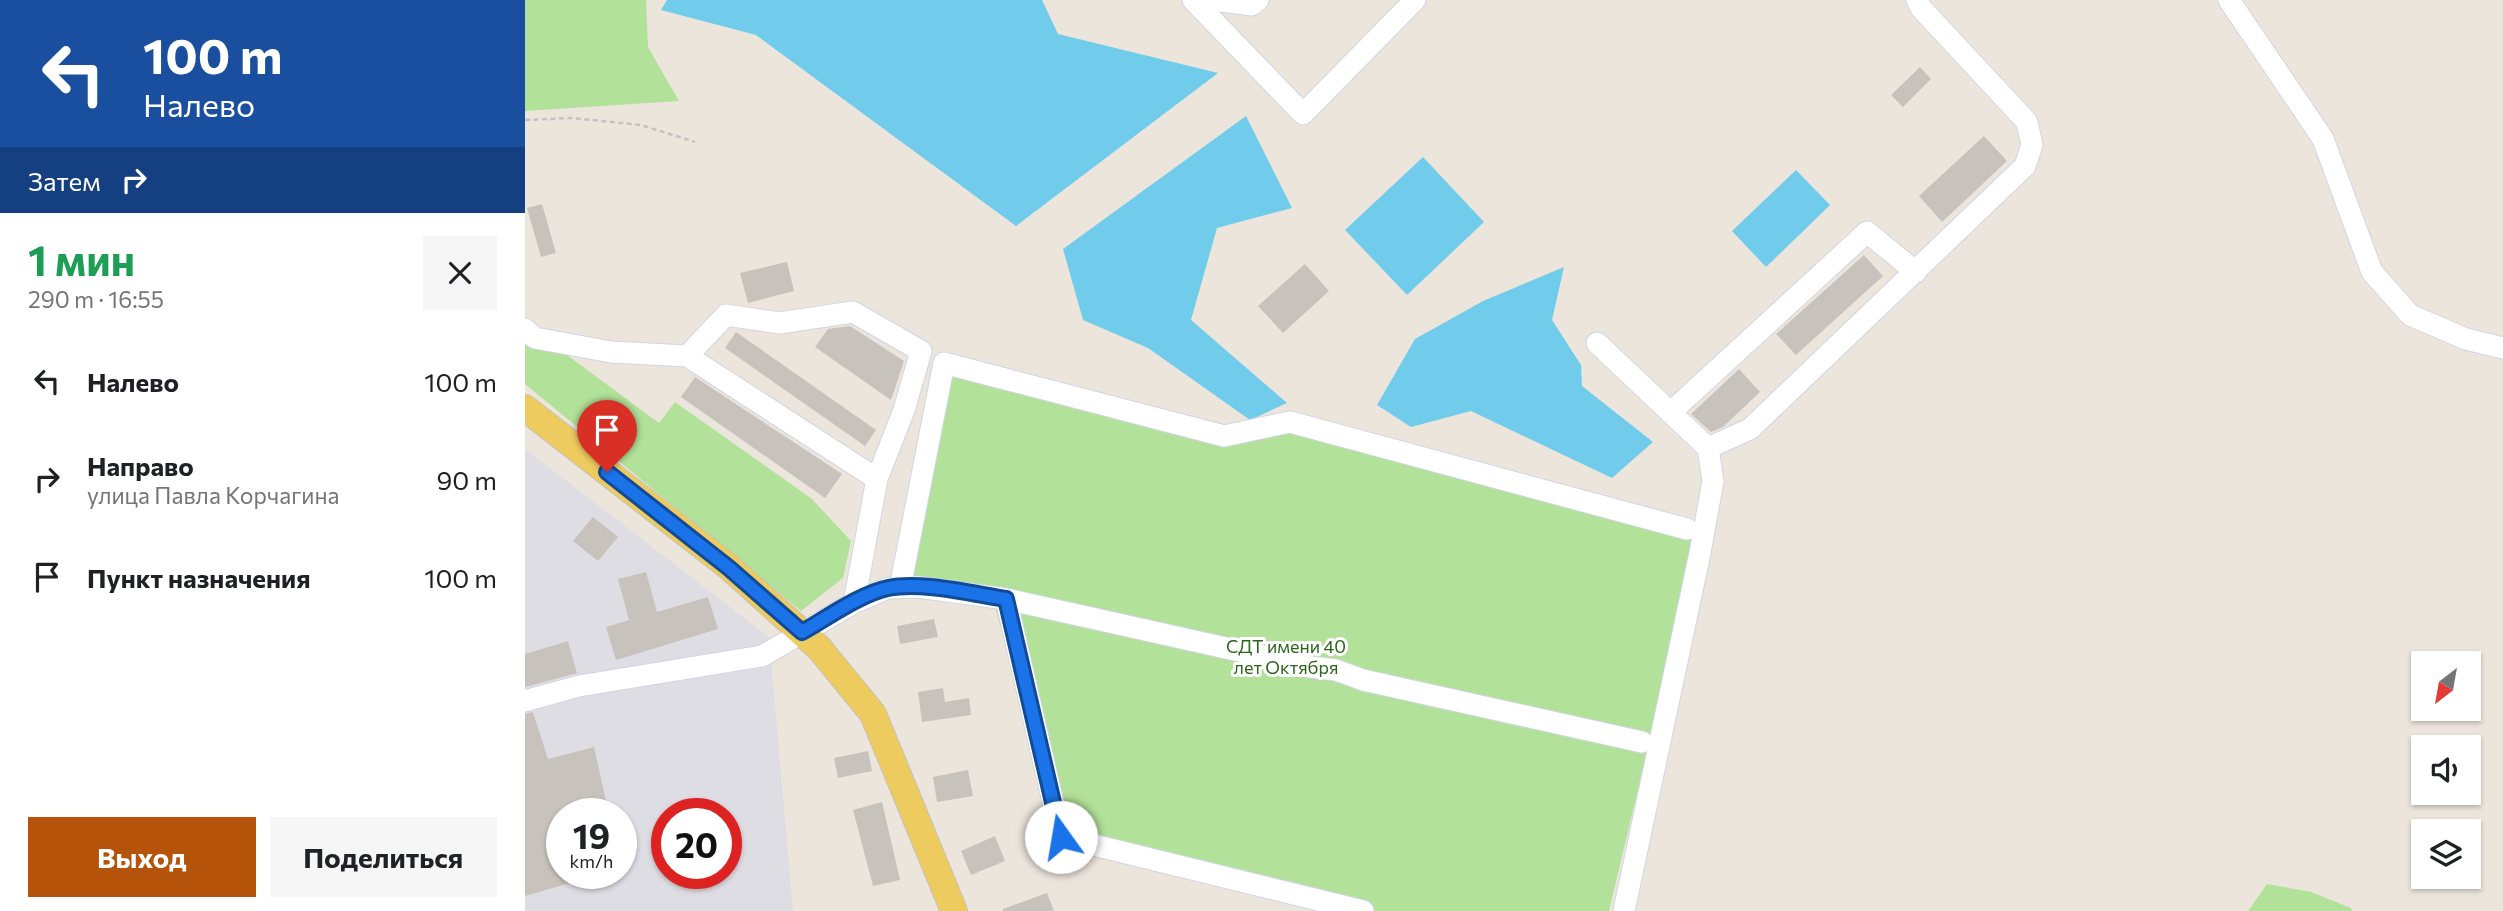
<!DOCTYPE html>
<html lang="ru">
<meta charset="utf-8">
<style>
body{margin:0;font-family:Commissioner,sans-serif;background:#f6f6f6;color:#202124;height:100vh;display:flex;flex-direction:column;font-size:26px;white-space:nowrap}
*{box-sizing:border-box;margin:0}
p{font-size:23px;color:#757577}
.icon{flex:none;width:38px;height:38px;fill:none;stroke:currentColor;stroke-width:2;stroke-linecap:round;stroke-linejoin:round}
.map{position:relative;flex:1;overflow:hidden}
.drawer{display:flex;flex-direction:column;background:#fff;width:525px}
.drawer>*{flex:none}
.hud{background:#1a4fa0;color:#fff;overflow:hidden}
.needle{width:46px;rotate:211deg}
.buttons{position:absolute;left:1886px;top:651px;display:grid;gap:14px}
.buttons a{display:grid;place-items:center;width:70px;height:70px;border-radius:0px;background:#fff;box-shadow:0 2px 5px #0004;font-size:35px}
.speed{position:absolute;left:21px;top:798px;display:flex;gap:14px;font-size:35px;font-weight:700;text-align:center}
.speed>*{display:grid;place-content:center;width:91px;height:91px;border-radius:50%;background:#fff;box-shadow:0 2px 5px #0004;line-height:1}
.speed small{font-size:18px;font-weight:400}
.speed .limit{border:10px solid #d22;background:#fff;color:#111}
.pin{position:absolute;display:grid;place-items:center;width:60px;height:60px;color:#fff;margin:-72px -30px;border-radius:50% 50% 50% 0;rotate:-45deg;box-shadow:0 0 7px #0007}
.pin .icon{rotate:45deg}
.me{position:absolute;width:77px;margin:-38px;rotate:347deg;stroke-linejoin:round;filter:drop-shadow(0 0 5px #0008)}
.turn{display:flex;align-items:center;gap:24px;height:147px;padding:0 28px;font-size:32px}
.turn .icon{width:91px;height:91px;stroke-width:2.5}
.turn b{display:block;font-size:49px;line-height:60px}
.then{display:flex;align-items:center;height:66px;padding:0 28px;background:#0003;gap:14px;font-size:26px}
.round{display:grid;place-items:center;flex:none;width:74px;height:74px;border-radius:0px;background:#f6f6f6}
.headline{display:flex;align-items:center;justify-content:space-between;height:119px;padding:0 28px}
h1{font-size:42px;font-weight:700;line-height:52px;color:#1e9e55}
.action{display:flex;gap:14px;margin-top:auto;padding:14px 28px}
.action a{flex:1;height:80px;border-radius:0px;background:#b45309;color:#fff;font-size:28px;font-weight:700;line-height:80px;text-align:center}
.action a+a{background:#f6f6f6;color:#202124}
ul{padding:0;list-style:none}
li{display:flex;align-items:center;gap:21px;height:98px;padding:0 28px}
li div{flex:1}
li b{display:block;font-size:26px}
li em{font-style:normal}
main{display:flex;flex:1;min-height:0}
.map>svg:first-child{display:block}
.industrial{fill:#dfdde4;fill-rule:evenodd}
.green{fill:#b2e199}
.water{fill:#71ccec}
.building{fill:#c7c2bc}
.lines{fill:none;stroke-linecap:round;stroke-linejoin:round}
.minor-casing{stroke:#d1d5e2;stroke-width:23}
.major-casing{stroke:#c3c3c3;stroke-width:28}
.path{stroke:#c3c3c3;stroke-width:2.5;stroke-dasharray:5 3.5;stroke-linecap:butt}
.minor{stroke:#fff;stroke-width:21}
.major{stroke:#eecb5f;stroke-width:26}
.route-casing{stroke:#114b97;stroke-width:18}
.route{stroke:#1a73e8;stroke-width:12}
.labels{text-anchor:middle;stroke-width:6;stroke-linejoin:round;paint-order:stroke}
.park-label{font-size:18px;fill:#2b651b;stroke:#fff}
</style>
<main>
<section class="drawer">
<div class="hud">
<div class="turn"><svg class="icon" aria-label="left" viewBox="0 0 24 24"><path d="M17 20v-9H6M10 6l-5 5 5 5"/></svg><div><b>100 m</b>Налево</div></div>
<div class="then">Затем<svg class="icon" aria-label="right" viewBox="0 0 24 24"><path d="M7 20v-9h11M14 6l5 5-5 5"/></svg></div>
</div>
<div class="headline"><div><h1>1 мин</h1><p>290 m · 16:55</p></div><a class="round"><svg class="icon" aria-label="close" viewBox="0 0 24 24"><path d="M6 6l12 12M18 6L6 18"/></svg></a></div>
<ul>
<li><svg class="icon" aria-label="left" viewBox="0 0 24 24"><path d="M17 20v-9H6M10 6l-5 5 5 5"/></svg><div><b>Налево</b></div><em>100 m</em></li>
<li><svg class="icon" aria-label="right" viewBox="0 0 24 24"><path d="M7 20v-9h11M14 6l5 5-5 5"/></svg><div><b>Направо</b><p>улица Павла Корчагина</p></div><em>90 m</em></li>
<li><svg class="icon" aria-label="arrive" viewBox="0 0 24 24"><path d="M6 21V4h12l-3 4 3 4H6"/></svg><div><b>Пункт назначения</b></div><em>100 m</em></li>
</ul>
<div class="action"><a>Выход</a><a>Поделиться</a></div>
</section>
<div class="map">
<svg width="1978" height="911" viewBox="0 0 1978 911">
<rect width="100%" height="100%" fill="#ece5dc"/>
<path class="industrial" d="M0 449 244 637 268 911H0ZM37 814H96V873H37ZM142 814H201V873H142Z"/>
<path class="green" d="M0 0H121L123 47 154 101 0 111Z
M0 324 134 423 150 402 287 499 326 541 318 578 276 611 0 384Z
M419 363 699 436 765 422 1174 533 1084 911H838L536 837 470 607 377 592Z
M1742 884 1786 892 1826 908 1827 911H1723Z"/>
<path class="water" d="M142 0H517L533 34 693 73 491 226 231 35 136 10Z
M721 116 767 208 692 228 666 320 762 403 725 420 623 348 558 320 538 249Z
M898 157 959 222 882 295 820 230Z
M1271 170 1305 205 1241 267 1207 231Z
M1039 267 1027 320 1056 365 1057 386 1128 442 1087 478 946 411 886 427 852 405 890 339 958 301Z"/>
<path class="building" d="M1395 67 1406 79 1378 107 1366 95Z
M1459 136 1482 161 1417 222 1394 196Z
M17 204 31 253 16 257 2 208Z
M1339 255 1358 276 1271 355 1251 334Z
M262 262 269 291 223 303 215 273Z
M780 264 804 291 758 333 733 306Z
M325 326 379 361 366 400 290 347 303 329Z
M211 332 351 430 340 446 200 348Z
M1214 369 1235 392 1198 427 1186 432 1166 414Z
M170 377 317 474 300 498 156 397Z
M68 517 93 537 73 561 48 541Z
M121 572 132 612 183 597 193 629 91 660 81 627 104 620 93 579Z
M409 619 413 637 375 644 372 626Z
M43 641 52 673 0 687V654Z
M418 688 420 702 444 698 446 715 397 722 393 692Z
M8 712 23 759 69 747 84 814H37V873H65L66 877 0 896V714Z
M343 751 347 771 313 778 309 758Z
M443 770 448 796 412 802 408 777Z
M357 802 375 880 348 886 328 810Z
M470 836 480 861 446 875 436 851Z
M522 893 529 911H478V909Z"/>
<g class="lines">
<defs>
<path id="minor" d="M668 0 778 114 890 0
M688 0 727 5 733 0
M1704 0 1798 139 1847 272 1885 315 1941 339 1978 348
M0 329 10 338 86 352 162 356 352 479 379 410 396 351 328 312 254 323 201 315 162 356
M1072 343 1183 448 1225 429 1500 166 1507 145 1502 122 1396 8 1392 0
M1146 412 1342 232 1391 272
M375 588 419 363 699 436 765 422 1162 529
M481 599 536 837 838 911
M329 603 363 588 393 587 481 599 786 667 811 670 838 680 1117 742
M0 701 54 686 237 656 329 603 352 479
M1099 911 1175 553 1188 481 1183 448"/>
<path id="major" d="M0 408 204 567 294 648 348 714 429 911"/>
</defs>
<use href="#minor" class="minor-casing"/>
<use href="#major" class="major-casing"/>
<path class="path" d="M0 120 47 118 116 125 170 142"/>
<use href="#minor" class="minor"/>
<use href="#major" class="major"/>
</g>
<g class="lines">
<defs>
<path id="route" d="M82 472 204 568 277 632C302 618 335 594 363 588 396 581 448 594 481 599L536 837"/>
</defs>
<use href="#route" class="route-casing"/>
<use href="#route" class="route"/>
</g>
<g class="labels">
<g class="park-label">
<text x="761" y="653">СДТ имени 40<tspan x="761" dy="21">лет Октября</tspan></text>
</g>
</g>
</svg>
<div class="buttons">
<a><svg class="needle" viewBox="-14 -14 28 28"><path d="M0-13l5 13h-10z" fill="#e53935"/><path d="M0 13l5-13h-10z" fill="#757577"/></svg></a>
<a><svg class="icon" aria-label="sound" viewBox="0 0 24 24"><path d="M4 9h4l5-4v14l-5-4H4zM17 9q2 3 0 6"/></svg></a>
<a><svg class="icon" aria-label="layers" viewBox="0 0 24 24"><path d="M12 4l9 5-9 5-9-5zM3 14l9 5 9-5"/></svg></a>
</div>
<div class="speed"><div>19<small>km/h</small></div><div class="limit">20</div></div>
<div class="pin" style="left:82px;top:472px;background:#d93025"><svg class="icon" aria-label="arrive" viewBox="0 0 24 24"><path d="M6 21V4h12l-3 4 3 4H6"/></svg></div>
<svg class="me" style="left:536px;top:837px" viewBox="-20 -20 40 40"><circle r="19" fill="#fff"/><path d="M0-13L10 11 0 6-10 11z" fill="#1a73e8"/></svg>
</div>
</main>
